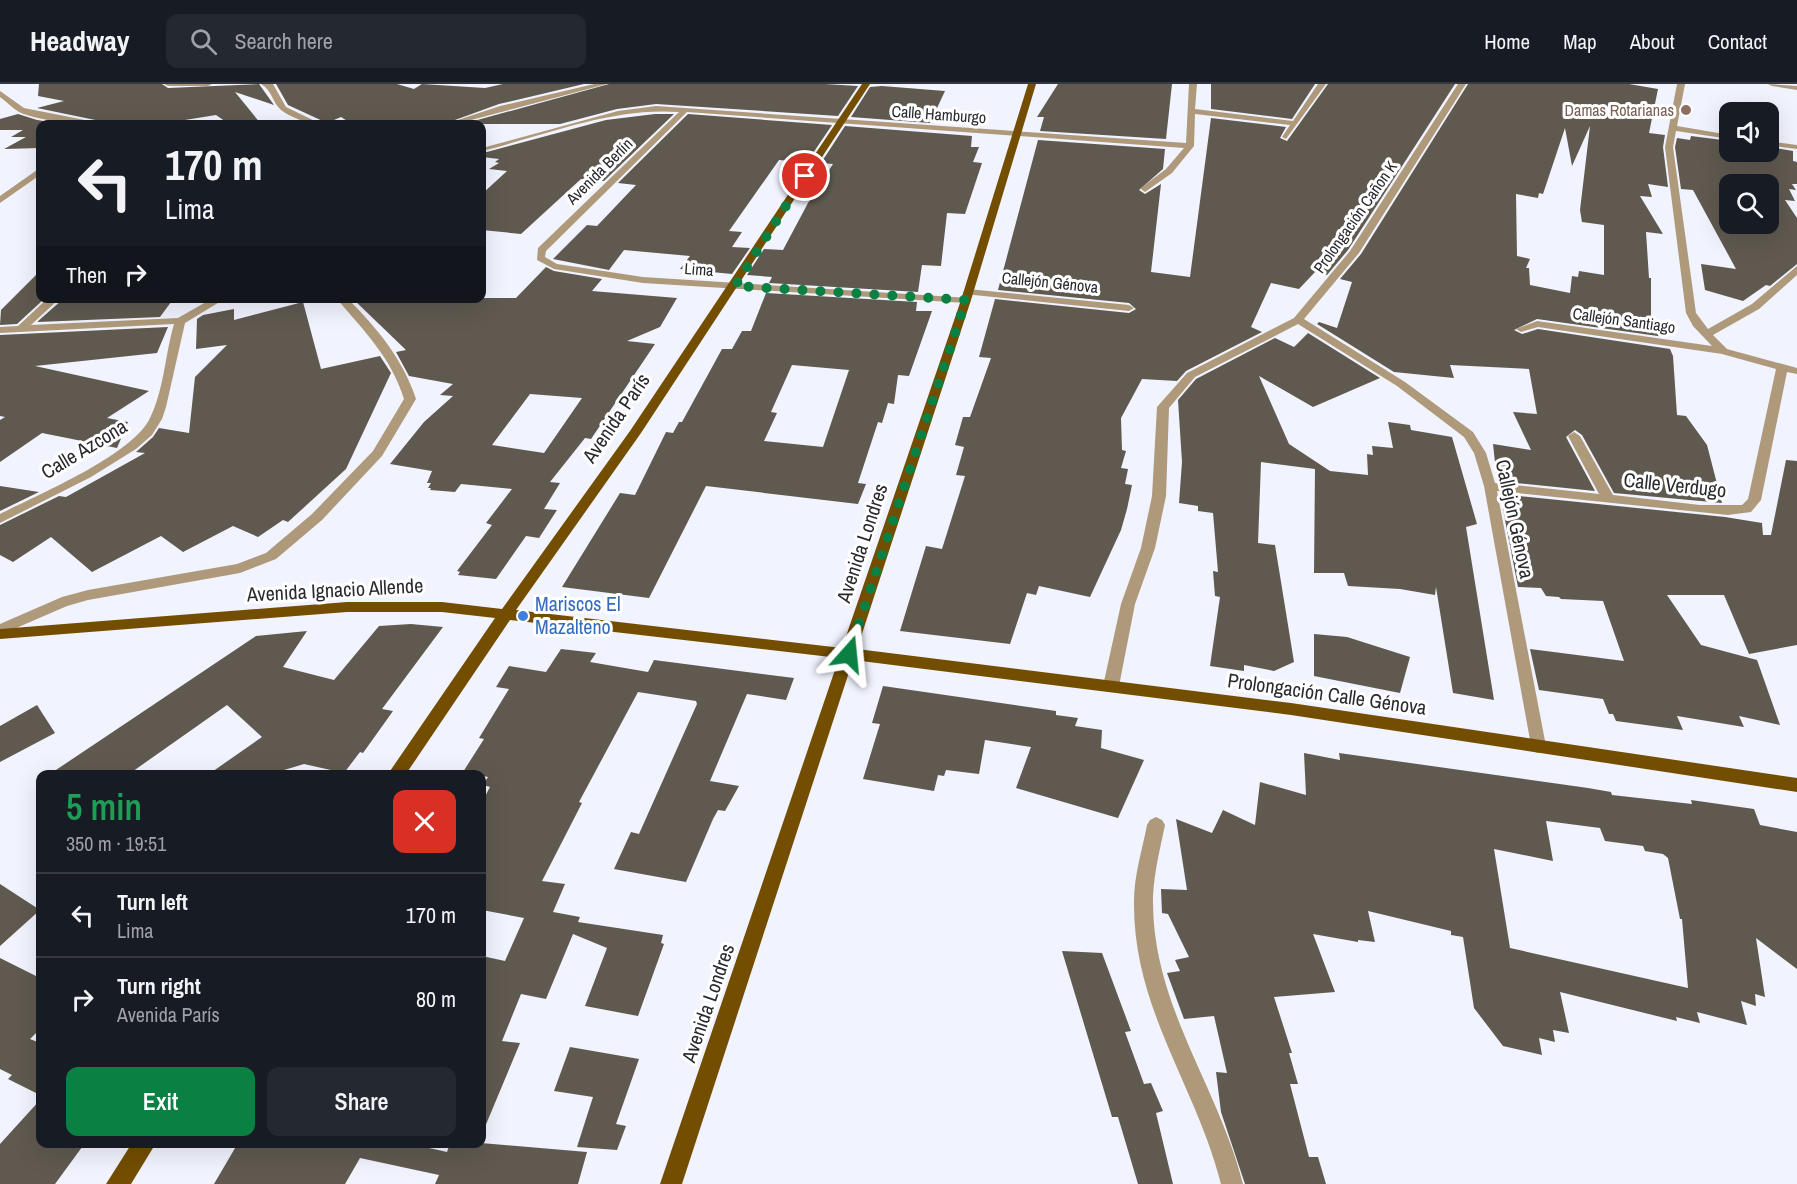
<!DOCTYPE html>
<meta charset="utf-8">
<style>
body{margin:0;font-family:"Archivo Narrow",sans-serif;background:#242831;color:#f1f3f6;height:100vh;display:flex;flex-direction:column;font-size:22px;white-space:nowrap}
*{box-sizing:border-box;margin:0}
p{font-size:20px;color:#9ea1a6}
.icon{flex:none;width:33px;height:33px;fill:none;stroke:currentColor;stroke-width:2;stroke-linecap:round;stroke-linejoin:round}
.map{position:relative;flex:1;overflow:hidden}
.side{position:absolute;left:36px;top:686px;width:450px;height:378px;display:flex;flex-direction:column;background:#171b24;border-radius:12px;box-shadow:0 6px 24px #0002}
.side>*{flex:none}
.top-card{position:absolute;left:36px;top:36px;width:450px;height:183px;border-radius:12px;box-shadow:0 6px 24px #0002;background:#171b24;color:#f1f3f6;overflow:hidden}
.fabs{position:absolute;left:1719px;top:18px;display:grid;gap:12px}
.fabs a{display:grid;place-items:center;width:60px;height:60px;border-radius:12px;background:#171b24;box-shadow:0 6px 24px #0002;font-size:30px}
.pin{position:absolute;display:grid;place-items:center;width:51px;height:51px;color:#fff;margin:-26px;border:3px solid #fff;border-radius:50%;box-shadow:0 2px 6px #0007}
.me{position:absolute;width:66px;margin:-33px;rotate:18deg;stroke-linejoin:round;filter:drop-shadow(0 0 4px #0008)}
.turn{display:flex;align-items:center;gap:21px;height:126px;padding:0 30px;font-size:27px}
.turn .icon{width:78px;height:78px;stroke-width:2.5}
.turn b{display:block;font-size:42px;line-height:51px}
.then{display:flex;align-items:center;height:57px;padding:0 30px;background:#0003;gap:12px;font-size:22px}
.round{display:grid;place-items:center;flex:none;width:63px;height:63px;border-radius:12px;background:#242831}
.summary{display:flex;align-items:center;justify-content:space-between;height:102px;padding:0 30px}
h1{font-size:36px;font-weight:600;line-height:45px;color:#1e9e55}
.action{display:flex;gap:12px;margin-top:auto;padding:12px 30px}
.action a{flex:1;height:69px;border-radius:12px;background:#0b8043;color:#fff;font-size:24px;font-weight:600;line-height:69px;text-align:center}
.action a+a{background:#242831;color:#f1f3f6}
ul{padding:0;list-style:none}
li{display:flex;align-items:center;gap:18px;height:84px;padding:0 30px;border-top:2px solid #363941}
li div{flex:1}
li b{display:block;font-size:22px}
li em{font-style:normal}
header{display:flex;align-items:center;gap:36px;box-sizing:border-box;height:84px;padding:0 30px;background:#171b24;border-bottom:2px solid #363941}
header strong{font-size:28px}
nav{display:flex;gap:33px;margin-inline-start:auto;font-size:21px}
.search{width:420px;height:54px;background:#242831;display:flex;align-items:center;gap:15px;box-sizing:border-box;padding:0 21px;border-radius:12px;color:#9ea1a6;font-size:22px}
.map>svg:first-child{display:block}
.building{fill:#5f5950;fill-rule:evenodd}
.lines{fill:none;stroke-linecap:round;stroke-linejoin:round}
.minor{fill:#ae997a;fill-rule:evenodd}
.major{fill:#734e00;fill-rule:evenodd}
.route{stroke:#0b8043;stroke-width:10;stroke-dasharray:0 18}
.education-dot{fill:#8d6e63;stroke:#fff;stroke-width:2}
.shop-dot{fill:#3f7fe0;stroke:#fff;stroke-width:2}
.labels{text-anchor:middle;stroke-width:6;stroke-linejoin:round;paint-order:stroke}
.far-education-label{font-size:16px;fill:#785e54;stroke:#fff;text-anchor:end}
.far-street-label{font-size:16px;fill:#292a2e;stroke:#fff}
.street-label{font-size:20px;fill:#292a2e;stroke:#fff}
.shop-label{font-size:20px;fill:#366cbe;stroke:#fff;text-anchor:start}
</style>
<header>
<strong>Headway</strong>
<div class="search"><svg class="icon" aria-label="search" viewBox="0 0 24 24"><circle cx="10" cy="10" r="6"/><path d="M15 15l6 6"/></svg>Search here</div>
<nav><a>Home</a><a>Map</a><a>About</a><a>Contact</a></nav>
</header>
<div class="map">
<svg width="1797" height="1100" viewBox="0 0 1797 1100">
<rect width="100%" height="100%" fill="#f1f3fe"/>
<path class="building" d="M39 0H162L168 4 259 0 274 21 235 8 261 40H229L216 31 160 40H107L105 38 37 24 64 17 38 12Z
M276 0H397L414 5 422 0 485 4 503 0H584L499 20 444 40H352L341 33 327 39 288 21Z
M609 0H825L858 2 838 32 656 20 617 25 560 40H463Z
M1058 0H1172L1166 55 1040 47 1044 33H1037Z
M1211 0H1315L1292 35 1211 25Z
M1328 0H1455L1348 166 1327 191 1315 188 1299 205 1271 199 1251 243 1262 248 1186 287 1177 297 1142 295 1121 334 1122 366 1126 367 1121 384 1128 385 1125 400 1132 401 1127 425 1121 446 1090 513 1039 502 1036 511 1027 509 1010 560 900 547 926 462 942 465 965 392 956 391 964 363 955 361 963 333H970L991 274 979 273 995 215 1129 229 1136 225 1129 219 998 206 1038 56 1165 65 1163 85 1139 106 1145 110 1161 100 1151 188 1190 193 1211 34 1286 43 1280 54 1287 57Z
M1468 0H1629L1658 5 1649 49 1665 51 1663 63 1668 103 1648 100 1652 113 1640 112 1663 150 1646 148 1649 194H1651V239L1660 240 1665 253 1537 235 1514 246 1522 250 1538 245 1670 265 1673 272 1677 331 1686 332 1707 361 1722 419 1614 409 1582 351 1575 346 1566 353 1595 407 1497 397 1493 360 1531 366 1513 328 1537 330 1529 285 1450 281 1454 294 1394 288 1317 240 1319 238 1337 244 1352 198 1340 195 1361 170ZM1590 42 1580 126 1582 138 1604 141V191L1579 187 1578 193 1572 192 1570 209 1530 201 1529 184H1526L1530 175 1517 172 1516 110 1538 114 1539 109 1543 110 1565 44 1572 82Z
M882 2 945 7 930 39 851 33 870 3Z
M18 30 37 36 63 40H40V64L4 65 26 53H11L23 46H0V35Z
M655 30H674L604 97 581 95 521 150 482 146V110L507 87 489 85 499 79 495 78 499 75 482 73V66L487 68 606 36Z
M688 30 832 41 807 78 779 76 729 147 742 148 732 163 750 164 732 190 680 185 690 172 624 166 609 186 553 175 587 141 597 142 636 101 618 99Z
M845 42 972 52 971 63H979L973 78 982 79 965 130 947 129 941 182 922 181 918 208 769 199 772 193 747 191 764 165 783 166 808 119 833 80 821 79Z
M1691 52 1730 57V68H1768V63L1793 67V77L1797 78V100H1792L1796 106 1789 105 1795 117 1785 116 1797 134V180L1770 202 1766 201 1743 217 1705 206 1701 180 1736 185 1693 106 1681 105 1675 63 1677 54 1690 56ZM1730 100H1768V140H1730Z
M546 183 554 187 602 195 592 207 677 214 660 243 627 257 655 260 591 355 585 354 550 398 560 399 544 425 557 426 539 454 526 452 496 495 458 491 460 488 457 487 492 441 486 439 512 405 461 400 455 408 430 406 431 404H428L431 399H427L432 387 390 380 424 338 453 312 440 311 453 300 409 292 396 268 406 266 352 214H516ZM530 310 582 314 544 369 492 361Z
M40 187 43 216 17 240 0 241 1 226Z
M766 209 917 218 916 227H932L909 292 898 291 894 320 888 319 882 339 878 338 858 399 866 400 858 420 706 402 649 514 562 503 620 409 635 411 666 348 673 349 679 338H682L722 265H732L742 247H751ZM792 281 849 286 823 363 764 357 777 329 771 328Z
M174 214 160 233 37 238 62 216Z
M303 218 321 285 380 272 391 289 346 385 288 438 283 436 258 453 233 442 183 468 161 452 92 488 51 453 13 478 0 471V441L59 412 66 413 145 369 136 368 153 353 159 344 189 349 195 293 227 261 196 265 197 235 203 231 234 225V236Z
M168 243 157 269 35 282 149 307 107 334 128 338 117 364 42 349 0 378V336L5 333 0 332V251Z
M1308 249 1380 294 1313 323 1259 292 1289 360 1330 387 1368 391 1367 370 1373 371 1372 362 1393 364 1388 338 1410 341 1411 346 1452 353 1477 440 1466 443 1494 616 1453 609 1436 503 1435 511 1400 505 1348 502 1344 489H1314L1315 385 1261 378 1258 459 1275 461 1294 578 1274 587 1244 581V587L1210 582 1220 513 1215 512 1213 487 1218 488 1213 429 1198 427V422L1179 419 1182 378 1178 316 1196 295 1275 254 1294 263Z
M1786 376 1797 377V561L1749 570 1724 511H1667L1701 561 1757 576 1780 641 1739 632 1744 643 1677 632 1683 646 1653 642 1616 637 1613 630H1609L1603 615 1539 606 1530 565 1624 577 1603 517 1561 515 1559 513 1546 512 1541 504 1518 503 1500 410 1725 433 1762 439 1763 451H1771Z
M0 402 39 408 0 427Z
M411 540 443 543 382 625 393 627 363 669 360 668 344 689 304 680 271 690H209L262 653 227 621 129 690H50L256 552 307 547 283 583 334 596 379 542Z
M1314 550 1347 553 1410 573 1400 609 1314 592Z
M561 565 596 569 590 578 648 588 654 576 794 594 786 616 747 610 710 697 739 702 725 727 718 726 713 735 686 798 614 785 631 748 639 750 697 620 696 617 638 608 579 718 582 719 542 797 565 800 553 828 580 833 578 838 663 851 661 859 664 860 638 932 585 922 607 864 573 850 546 915 521 910 502 957 520 959 482 1050V872L505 877 524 834 482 826V718L490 703 483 701 488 693 463 688 484 655 479 654 509 605 496 603 509 582 546 588Z
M883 602 1056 627V631L1078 634 1075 642 1102 646 1101 664 1144 676 1118 734 1016 704 1031 663 985 656 979 690 946 686 944 692 938 691 934 707 863 695 880 640 872 639Z
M37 621 55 649 0 678V642Z
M1304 669 1340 676 1339 669 1588 704 1611 708 1612 711 1692 720 1691 716 1754 725 1760 741 1797 748V885L1756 854 1765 913 1755 910 1756 922 1741 917 1747 941 1697 928 1700 939 1676 933 1677 937 1560 908 1569 949 1553 946 1555 958 1539 954 1542 971 1503 962 1474 924 1463 853 1451 851V847L1368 827 1375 858 1358 856V858L1313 850 1335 908 1274 913 1292 969H1289L1298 1000H1290L1309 1073H1318L1326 1100H1245L1221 1028 1216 988 1227 989 1214 932 1184 935 1167 889 1180 887 1175 876 1189 873 1168 830 1162 829 1161 805 1187 806 1176 735 1212 749 1223 726 1255 741 1260 698 1306 711ZM1546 737 1600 744 1605 757 1643 762 1645 767 1663 770 1668 774 1680 835H1682L1688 904 1510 864 1494 765 1553 777Z
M0 800 40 826 0 862Z
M1062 867 1102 869 1131 947 1125 948 1144 1000 1151 999 1163 1027 1156 1029 1173 1100H1138L1118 1033H1112Z
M0 874 40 894V945L30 955 40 959V1011L8 995 12 991 0 985Z
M570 963 639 975 616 1040 626 1042 617 1066 577 1063 593 1013 554 1007Z
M40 1016V1059H85L55 1100H0V1060Z
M238 1059 340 1061V1059H407L447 1068 450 1059H481L587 1068 578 1100H435L439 1091 360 1074 345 1100H214Z"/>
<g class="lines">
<path class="minor" d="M164 0H212L208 2H168Z
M261 0H273L286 23 321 40C310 41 290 33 281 26 272 18 272 6 261 0Z
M594 0H607L456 40H446L500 22Z
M1189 0H1197L1195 25 1293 37 1318 0H1326L1286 55 1282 53 1290 41 1195 30 1194 62 1172 89 1145 108 1141 105 1142 103 1166 85 1184 64 687 28 546 167 545 173 557 180 643 193 970 214 971 216 966 219 643 199 554 185 537 176 538 164 679 28C614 23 548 50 486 66L482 64 618 27 656 22 1186 59Z
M1458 0H1466L1359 169 1304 235 1405 298 1473 348 1486 369 1495 399 1599 410 1568 352 1574 348 1580 352 1613 411 1700 421H1742L1748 415 1776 285 1722 270 1538 243 1521 248 1516 245 1537 237 1712 262 1693 242 1686 229 1665 63 1677 0H1685L1677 42 1730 51V55L1676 47 1673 63 1696 229 1708 245 1752 220 1797 182V191L1759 225 1713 251 1727 265 1797 284V290L1787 288 1761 416 1751 428 1728 431 1497 407 1546 662 1544 667 1538 669 1532 667 1484 402 1474 369 1464 353 1397 302 1298 240 1195 293 1169 324 1166 412 1155 464 1135 520 1119 602 1117 606H1105L1103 602 1121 520 1141 464 1152 412 1157 323 1187 289 1294 234 1350 167Z
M1768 0 1797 2V6L1772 2Z
M0 7 24 24 105 40C84 42 39 37 19 28 12 24 6 17 0 13Z
M1768 57 1797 61V65L1768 61Z
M37 86H40V91L0 119V112Z
M968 205 1129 221 1134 224 1129 227 964 210 963 208Z
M48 214H60L31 241 178 234 213 214H226L185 239 166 323 162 335 152 351 136 365 91 393 0 439V430C37 411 133 371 150 334 164 306 165 271 174 240L0 249V243L18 242Z
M336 214H347C377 244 403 275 416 315L382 372 322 436 276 475 240 489 88 516 67 522 0 551V540L62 513 88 506 237 480 266 469 312 430 373 367 404 315C391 273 364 247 336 214Z
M1156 733 1162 736 1165 741C1160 765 1154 789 1153 813 1151 920 1218 1001 1243 1100H1221C1196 1001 1133 925 1134 818 1134 791 1142 767 1147 741L1150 736Z"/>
<path class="major" d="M862 0H870L641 349 516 526 842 564 961 216 1028 0H1036L971 216 857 565 1291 619 1797 694V708L1291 631 853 576 682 1100H660L839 574 510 536 406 690H388L495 534 442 528H347L0 555V545L347 518H442L502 525 630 347Z
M132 1059H156L131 1100H106Z"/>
</g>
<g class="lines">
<path class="route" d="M805 92 735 202 966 216 849 570"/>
</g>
<circle class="education-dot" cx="1686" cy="26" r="6"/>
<circle class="shop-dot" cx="523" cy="532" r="6"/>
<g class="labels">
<g class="far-education-label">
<text x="1674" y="32">Damas Rotarianas</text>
</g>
<g class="far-street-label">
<text transform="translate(939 30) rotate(4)" y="6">Calle Hamburgo</text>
<text transform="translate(599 87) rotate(-45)" y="6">Avenida Berlín</text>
<text transform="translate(1355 133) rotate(-55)" y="6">Prolongación Cañon K</text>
<text transform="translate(699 185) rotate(4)" y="6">Lima</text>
<text transform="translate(1050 198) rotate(6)" y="6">Callejón Génova</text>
<text transform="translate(1624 236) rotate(8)" y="6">Callejón Santiago</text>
</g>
<g class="street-label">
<text transform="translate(616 334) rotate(-56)" y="7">Avenida París</text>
<text transform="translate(84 365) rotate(-31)" y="7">Calle Azcona</text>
<text transform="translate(1675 401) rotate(6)" y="7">Calle Verdugo</text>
<text transform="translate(1515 435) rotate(78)" y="7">Callejón Génova</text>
<text transform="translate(862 459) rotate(-72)" y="7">Avenida Londres</text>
<text transform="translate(335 506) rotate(-3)" y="7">Avenida Ignacio Allende</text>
<text transform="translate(1327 610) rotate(8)" y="7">Prolongación Calle Génova</text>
<text transform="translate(708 919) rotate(-71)" y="7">Avenida Londres</text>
</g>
<g class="shop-label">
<text x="535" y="527">Mariscos El<tspan x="535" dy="23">Mazalteno</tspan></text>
</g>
</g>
</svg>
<div class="fabs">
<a><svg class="icon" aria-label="sound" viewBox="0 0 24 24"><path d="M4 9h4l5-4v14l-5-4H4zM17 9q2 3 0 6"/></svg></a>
<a><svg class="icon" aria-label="search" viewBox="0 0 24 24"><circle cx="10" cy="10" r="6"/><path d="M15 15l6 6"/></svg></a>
</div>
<div class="pin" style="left:805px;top:92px;background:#d93025"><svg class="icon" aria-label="arrive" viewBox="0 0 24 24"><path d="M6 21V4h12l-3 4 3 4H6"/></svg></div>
<svg class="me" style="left:849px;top:570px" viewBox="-20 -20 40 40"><path d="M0-17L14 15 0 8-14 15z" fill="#0b8043" stroke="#fff" stroke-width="4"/></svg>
<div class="top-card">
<div class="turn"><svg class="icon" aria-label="left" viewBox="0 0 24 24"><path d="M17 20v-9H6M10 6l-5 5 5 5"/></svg><div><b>170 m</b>Lima</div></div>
<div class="then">Then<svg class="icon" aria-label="right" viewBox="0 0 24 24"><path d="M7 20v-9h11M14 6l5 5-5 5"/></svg></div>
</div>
<section class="side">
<div class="summary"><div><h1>5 min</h1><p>350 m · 19:51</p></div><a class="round" style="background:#d93025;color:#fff"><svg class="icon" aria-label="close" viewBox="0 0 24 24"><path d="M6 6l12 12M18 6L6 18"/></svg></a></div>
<ul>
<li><svg class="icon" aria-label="left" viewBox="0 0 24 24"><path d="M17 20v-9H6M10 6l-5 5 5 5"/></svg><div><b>Turn left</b><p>Lima</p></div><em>170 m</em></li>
<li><svg class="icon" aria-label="right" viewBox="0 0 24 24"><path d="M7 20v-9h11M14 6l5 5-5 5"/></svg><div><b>Turn right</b><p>Avenida París</p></div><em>80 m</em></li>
</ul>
<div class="action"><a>Exit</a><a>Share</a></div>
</section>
</div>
